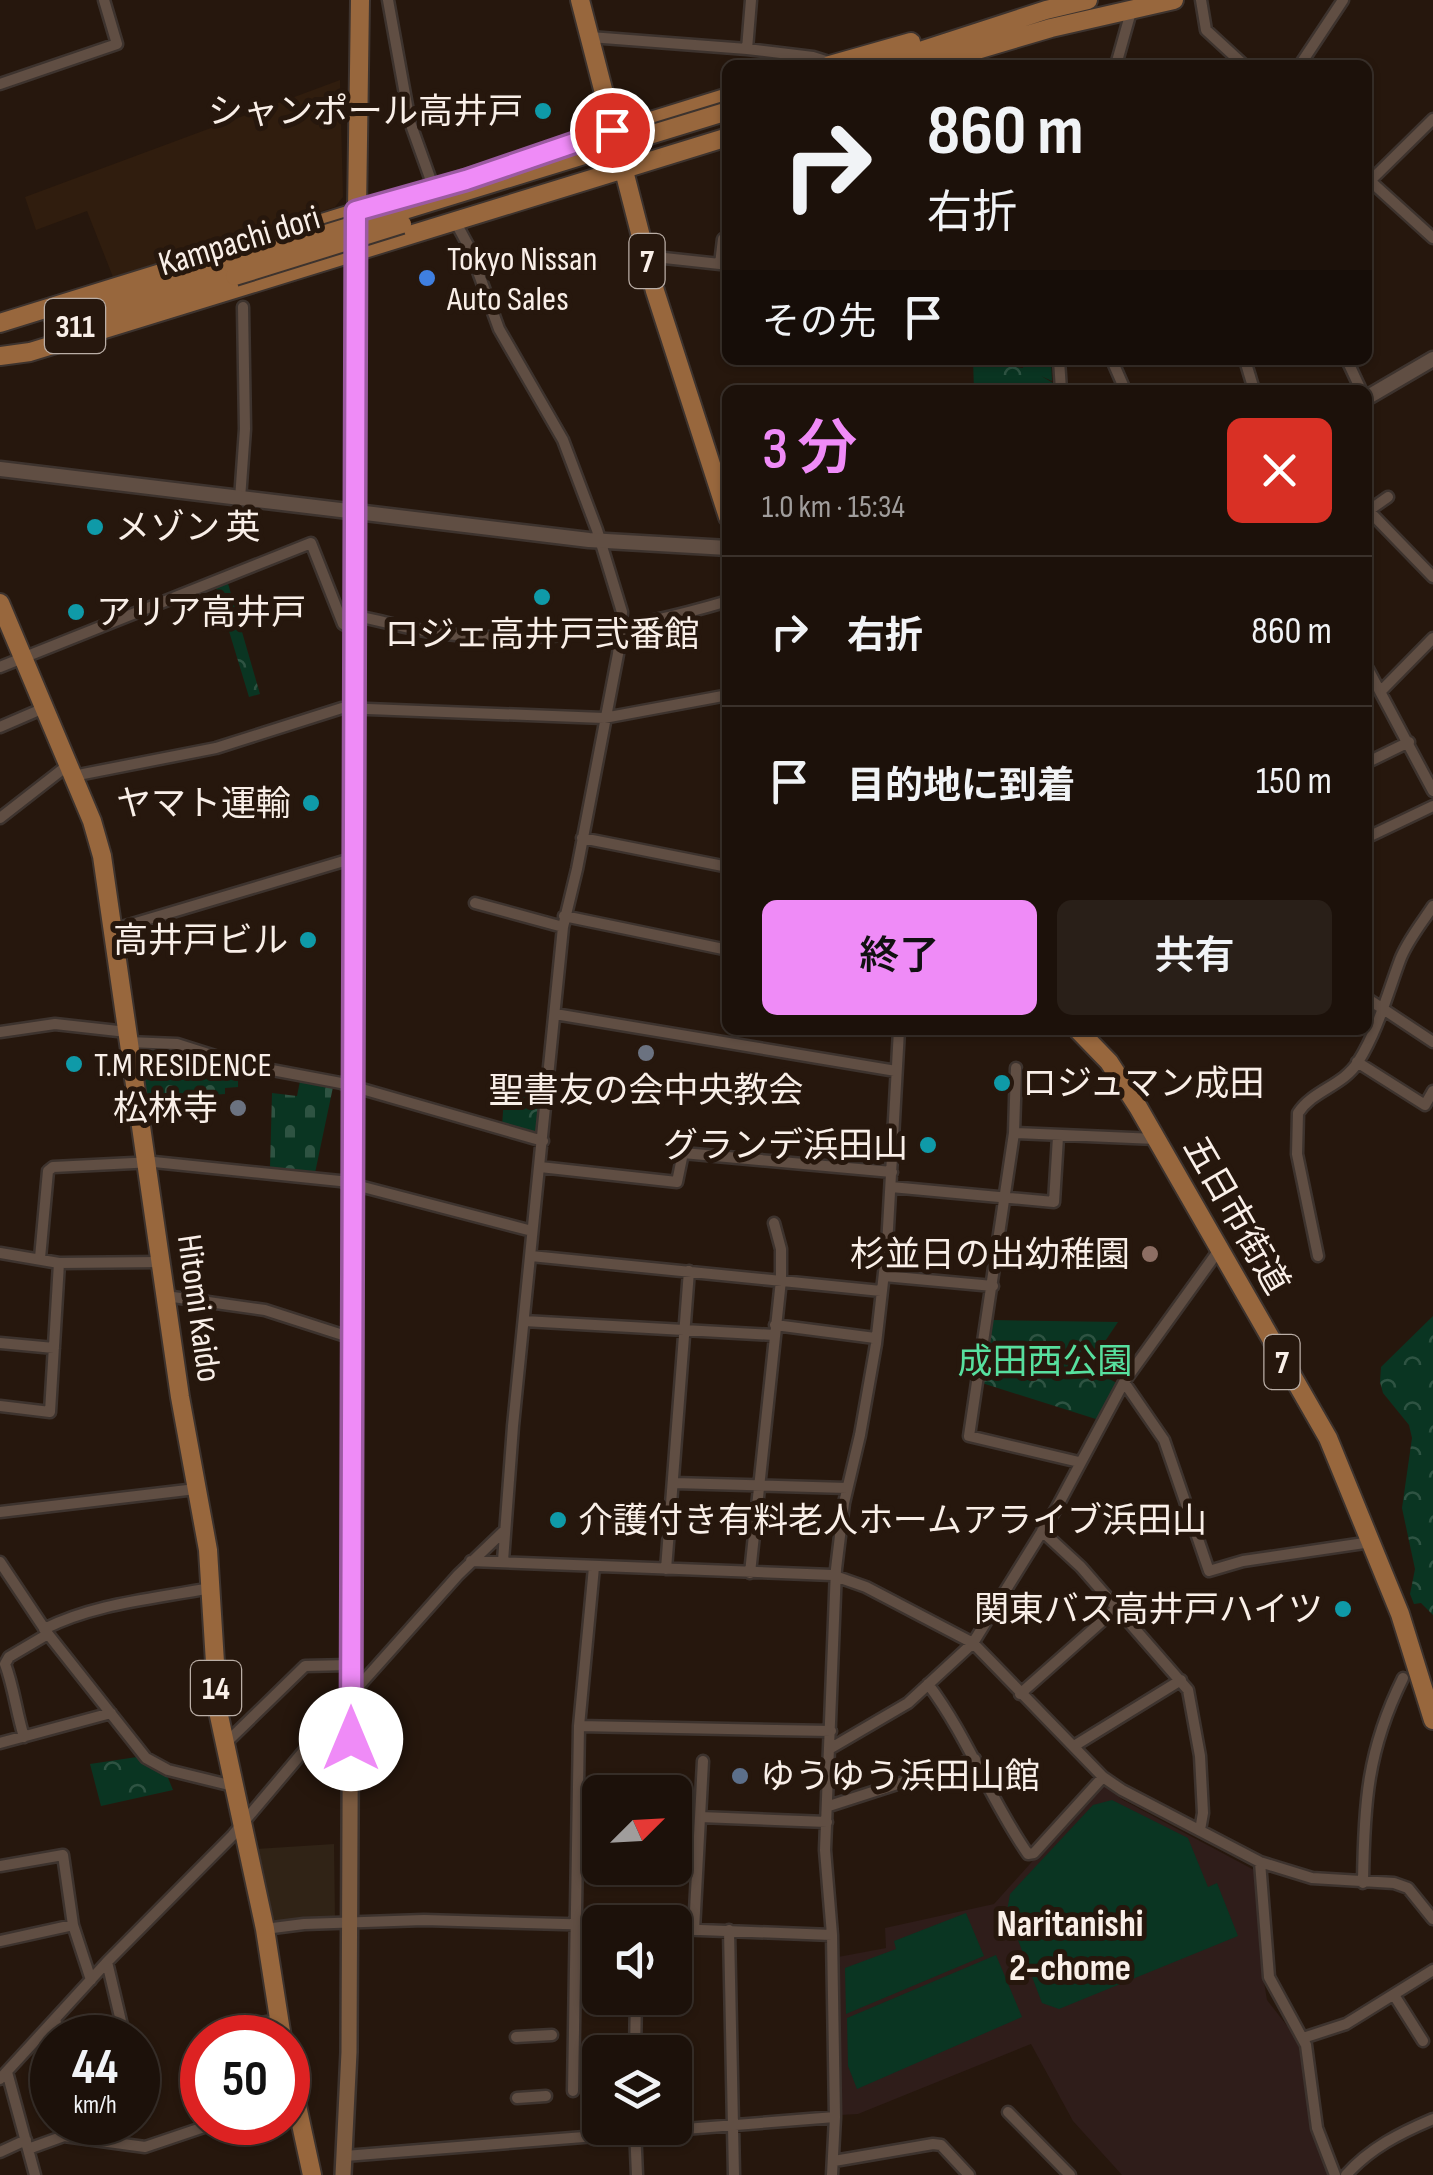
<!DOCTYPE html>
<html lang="ja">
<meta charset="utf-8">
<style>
body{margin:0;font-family:"Sofia Sans Condensed","Noto Sans JP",sans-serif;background:#291f18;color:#f1f3f6;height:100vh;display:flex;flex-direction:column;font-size:38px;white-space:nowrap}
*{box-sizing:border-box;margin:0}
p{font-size:32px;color:#a09d9c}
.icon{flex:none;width:55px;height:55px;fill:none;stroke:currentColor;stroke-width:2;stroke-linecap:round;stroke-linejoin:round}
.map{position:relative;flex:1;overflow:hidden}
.details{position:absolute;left:722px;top:385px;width:650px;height:650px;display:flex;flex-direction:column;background:#1c110a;border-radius:15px;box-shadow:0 2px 8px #0004,0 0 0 2px #3a312b}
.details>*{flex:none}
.guide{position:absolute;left:722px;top:60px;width:650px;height:305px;border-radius:15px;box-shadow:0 2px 8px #0004,0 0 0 2px #3a312b;background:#1c110a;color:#f1f3f6;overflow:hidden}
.needle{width:65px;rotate:66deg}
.buttons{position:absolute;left:582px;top:1775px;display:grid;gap:20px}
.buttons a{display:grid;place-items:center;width:110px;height:110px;border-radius:15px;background:#1c110a;box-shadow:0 2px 8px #0004,0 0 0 2px #3a312b;font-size:50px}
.speed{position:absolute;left:30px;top:2015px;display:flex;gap:20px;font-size:50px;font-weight:700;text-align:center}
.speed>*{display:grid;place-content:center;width:130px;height:130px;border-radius:50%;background:#1c110a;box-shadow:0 2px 8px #0004,0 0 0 2px #3a312b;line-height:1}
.speed small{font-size:25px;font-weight:400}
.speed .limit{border:15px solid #d22;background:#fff;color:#111}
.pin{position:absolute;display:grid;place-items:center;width:85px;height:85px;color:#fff;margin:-42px;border:5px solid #fff;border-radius:50%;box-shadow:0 2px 10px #0007}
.me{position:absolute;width:110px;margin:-55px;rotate:0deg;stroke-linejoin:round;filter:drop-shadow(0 0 8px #0008)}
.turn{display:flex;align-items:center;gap:35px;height:210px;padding:0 40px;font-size:45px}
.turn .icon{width:130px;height:130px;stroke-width:2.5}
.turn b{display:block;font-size:70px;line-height:85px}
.then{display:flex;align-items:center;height:95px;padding:0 40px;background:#0003;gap:20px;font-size:38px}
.round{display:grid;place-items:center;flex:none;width:105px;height:105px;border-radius:15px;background:#291f18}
.summary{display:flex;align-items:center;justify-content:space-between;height:170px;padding:0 40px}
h1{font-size:60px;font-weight:600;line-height:75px;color:#ef8bf7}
.button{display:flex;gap:20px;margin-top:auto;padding:20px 40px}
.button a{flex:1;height:115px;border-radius:15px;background:#ef8bf7;color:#111;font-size:40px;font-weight:600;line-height:115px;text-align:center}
.button a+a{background:#291f18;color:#f1f3f6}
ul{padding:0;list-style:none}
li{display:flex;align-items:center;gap:30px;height:150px;padding:0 40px;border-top:2px solid #3a312b}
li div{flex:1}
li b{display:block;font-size:38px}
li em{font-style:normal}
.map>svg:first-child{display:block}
.commercial{fill:#302316}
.built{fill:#301d0e}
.education{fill:#2f1d1a}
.grass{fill:#0a3522}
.cemetery{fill:url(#cemetery-stones)}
.park{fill:url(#park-crowns)}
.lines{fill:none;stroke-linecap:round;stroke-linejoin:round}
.minor-casing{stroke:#3d332e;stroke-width:15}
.tertiary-casing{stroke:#3d332e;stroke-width:19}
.secondary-casing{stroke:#3d332e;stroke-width:20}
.primary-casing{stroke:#3d332e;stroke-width:22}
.minor{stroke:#604e43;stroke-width:10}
.tertiary{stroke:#604e43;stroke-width:14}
.secondary{stroke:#7c5b40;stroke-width:15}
.primary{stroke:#98673d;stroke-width:18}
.primary-bridge-casing{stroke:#3d332e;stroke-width:22;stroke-linecap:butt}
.primary-bridge{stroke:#98673d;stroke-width:18}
.route-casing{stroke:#9b5aa1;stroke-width:25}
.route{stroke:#ef8bf7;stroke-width:18}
.culture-dot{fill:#0f9aa8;stroke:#26170d;stroke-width:4}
.shop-dot{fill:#3f7fe0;stroke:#26170d;stroke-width:4}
.worship-dot{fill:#6b7280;stroke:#26170d;stroke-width:4}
.education-dot{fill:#8d6e63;stroke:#26170d;stroke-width:4}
.service-dot{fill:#5c6f8a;stroke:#26170d;stroke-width:4}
.labels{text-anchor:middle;stroke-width:10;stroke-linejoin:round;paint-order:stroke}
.shield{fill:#26170d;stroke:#baaea6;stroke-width:2.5}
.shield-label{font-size:32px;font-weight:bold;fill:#f9efe8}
.poi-label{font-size:35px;fill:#f9efe8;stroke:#26170d;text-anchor:end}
.street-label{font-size:35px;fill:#f9efe8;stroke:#26170d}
.park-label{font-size:35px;fill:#57e09f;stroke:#26170d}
.neighbourhood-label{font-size:38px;font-weight:bold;fill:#f9efe8;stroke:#26170d}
</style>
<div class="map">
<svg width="1433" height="2175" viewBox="0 0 1433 2175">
<defs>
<pattern id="cemetery-stones" width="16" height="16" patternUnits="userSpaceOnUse" patternTransform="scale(2.5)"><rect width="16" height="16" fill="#0a3522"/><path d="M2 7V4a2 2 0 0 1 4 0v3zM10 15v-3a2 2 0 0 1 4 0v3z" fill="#2e5342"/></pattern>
<pattern id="park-crowns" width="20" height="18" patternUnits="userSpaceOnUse" patternTransform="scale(2.5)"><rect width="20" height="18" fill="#0a3522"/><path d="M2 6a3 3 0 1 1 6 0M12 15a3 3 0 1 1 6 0" fill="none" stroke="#2e5342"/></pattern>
</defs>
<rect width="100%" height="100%" fill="#26170d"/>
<path class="commercial" d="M334 1844 335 1919 273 1926 256 1849Z"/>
<path class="built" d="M340 80 343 197 335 207 113 277 87 211 36 230 25 197Z"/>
<path class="education" d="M1104 1786 1123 1800 1256 1871 1260 1957 1267 2000 1298 2040 1310 2125 1328 2175H1122L1073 2121 1031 2044 858 2114 840 2115 838 1957 886 1948 885 1928 994 1904 1099 1787Z"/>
<path class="grass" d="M1112 1800 1188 1838 1208 1887 1217 1883 1238 1936 1059 2009 1042 2003 1007 1911 1010 1894 1093 1805Z
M966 1913 984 1956 846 2014 845 1968 896 1949 894 1941Z
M996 1955 1022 2017 857 2089 848 2066 847 2018Z"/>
<path class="cemetery" d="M140 1047 175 1049 238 1068V1087L225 1088V1094L147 1099Z
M300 1081 333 1087 315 1173 270 1168 272 1093 297 1096Z"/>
<path class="park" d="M973 360 1023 368 1022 360H1051L1052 381 1041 376 1053 383V390H974Z
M227 580 260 694 249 697 215 585Z
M505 1084 541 1090 536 1134 502 1126Z
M1433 1316V1615L1421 1603 1414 1604 1410 1594 1415 1569 1402 1508 1412 1438 1409 1425 1383 1393 1380 1382 1381 1367Z
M992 1320 1118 1322 1087 1368 1119 1384 1099 1420 982 1383Z
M137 1757 153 1769 166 1773 173 1790 101 1806 90 1764Z"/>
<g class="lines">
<defs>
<path id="minor" d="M388 0 410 122 434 189
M1201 0 1206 30 1244 65
M590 37 747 49 813 57 832 63
M747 49 751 0
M1116 65 1132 8
M1300 65 1343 0
M0 84 117 44 104 0
M1368 179 1433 238
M1368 183 1433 119
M456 223 469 247 499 329 563 440 597 530 622 612 618 654 577 869 563 927 513 1426 503 1561
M646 256 720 264 723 239 728 235
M1059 360 1061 390
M1112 360 1125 390
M1245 360 1254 390
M1347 360 1361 390
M240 499 245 429 243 307
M1368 511 1388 497
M1369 511 1433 577
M355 616C381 620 406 629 431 632 533 647 630 630 728 601
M0 667 311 543 343 624 355 630
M1368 669 1433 791
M1382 690 1433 638
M0 727 44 708
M1368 762 1409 742
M73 776 216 748 342 708 604 718 728 695
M0 818 68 765
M1368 837 1433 806
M582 838 728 867
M475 903 563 927
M564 916 728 950
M112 930 354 858
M1368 999 1433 1042
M555 1014 896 1071
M0 1032 55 1024 127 1032
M128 1042 177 1044 240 1064 341 1083 543 1141
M1357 1062 1425 1105 1433 1091
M1016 1068 1014 1133 969 1436 1079 1462
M1014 1133 1156 1139
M540 1167 677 1182 683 1153 892 1172
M891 1187 1054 1202 1058 1137
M0 1253 59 1263 161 1262
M531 1256 881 1291
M1318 1256 1297 1154 1298 1113C1313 1090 1343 1086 1358 1062 1378 1030 1387 995 1400 960 1407 941 1422 923 1433 906
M40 1258 48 1171 53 1167 154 1162 340 1181 532 1231
M884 1276 993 1286
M166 1296 265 1310 352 1338
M524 1321 774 1335
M775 1325 875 1338
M0 1343 54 1348
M1124 1382 1164 1440 1209 1571 1243 1561 1371 1542
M0 1406 50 1412 59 1263
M674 1483 847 1488
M0 1512 196 1489
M1042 1531 1081 1567 1188 1690 1200 1756 1203 1813 1200 1830
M471 1561 832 1575 866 1587 973 1643 1103 1777 1122 1790 1260 1862 1312 1878 1394 1883 1408 1888 1433 1919
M0 1562 48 1634 146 1758 168 1770 233 1786
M666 1569 689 1271
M750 1573 781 1280V1249L774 1223
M44 1629C96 1603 154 1599 210 1588
M928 1684C968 1737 990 1800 1028 1854L1034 1853 1103 1777
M1020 1694 1117 1608
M579 1726 831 1731
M24 1737C16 1711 14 1688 5 1664L9 1657 48 1634
M231 1738 305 1666 350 1665
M0 1743 111 1713
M1074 1746 1181 1680
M831 1748 908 1703 973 1643 1056 1509 1124 1382 1219 1250
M829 1806 975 1759
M700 1817 827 1822
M1260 1862 1269 1977 1306 2045 1317 2128 1335 2175
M0 1866 63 1855 73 1925 91 1980
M1363 1883C1364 1804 1367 1750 1403 1678
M265 1929 304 1924 424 1920 600 1925
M675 1929 832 1935
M694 1930 703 1761
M729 1930 734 2175
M0 1941 73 1925
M107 1962 125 2038
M1394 1995 1423 2041
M55 2019 60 2038
M217 2030 279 2020
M516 2037 552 2035
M1303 2038 1346 2024 1433 1970
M635 2052 636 1998
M7 2072 35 2175
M0 2079 107 1962 232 1836 351 1695 458 1575 505 1530
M573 2091 579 1726 594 1567
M517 2098 546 2096
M1008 2112 1070 2175
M635 2128 637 2175
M28 2149 64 2136 145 2147 219 2122
M0 2152 26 2140
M345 2156 835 2117
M834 2161 933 2144 941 2145 969 2175
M832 2175 835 2117 832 1935 825 1850 836 1569 844 1503 860 1435 876 1344 887 1246 899 1030
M1346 2175C1370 2148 1400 2133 1433 2119"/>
<path id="tertiary" d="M1368 397 1433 359
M0 469 589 540 728 548"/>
<path id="secondary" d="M343 2175 349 2052 357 240"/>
<path id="primary" d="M580 0 655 291 728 517
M830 65 911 42
M877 65 1046 10 1088 0
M926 65 1051 28 1174 0
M357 211 360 0
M53 317 231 263
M0 323 728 97
M73 327 235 276
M0 356 30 352 728 137
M0 603 92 821 102 856 180 1397 208 1550 218 1711 265 1929 282 2038
M1078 1030 1109 1062 1138 1107 1328 1438 1400 1614 1433 1720
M288 2064 312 2175"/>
</defs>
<use href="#minor" class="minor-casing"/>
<use href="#tertiary" class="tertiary-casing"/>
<use href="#secondary" class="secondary-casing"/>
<use href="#primary" class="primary-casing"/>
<use href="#minor" class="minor"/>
<use href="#tertiary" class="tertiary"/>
<use href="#secondary" class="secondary"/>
<use href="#primary" class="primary"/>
<defs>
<path id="primary-bridge" d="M231 263 728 111
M235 276 402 224"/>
</defs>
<use href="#primary-bridge" class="primary-bridge-casing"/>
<use href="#primary-bridge" class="primary-bridge"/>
</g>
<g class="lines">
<defs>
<path id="route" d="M351 1739 356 211 466 180 612 130"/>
</defs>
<use href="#route" class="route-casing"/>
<use href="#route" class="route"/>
</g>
<g class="culture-dot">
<circle cx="543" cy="111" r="10"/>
<circle cx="95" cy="527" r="10"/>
<circle cx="542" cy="597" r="10"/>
<circle cx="76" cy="612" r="10"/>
<circle cx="311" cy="803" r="10"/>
<circle cx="308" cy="940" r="10"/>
<circle cx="74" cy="1064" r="10"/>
<circle cx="1002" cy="1083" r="10"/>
<circle cx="928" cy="1145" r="10"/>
<circle cx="558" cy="1520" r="10"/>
<circle cx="1343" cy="1609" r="10"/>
</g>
<circle class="shop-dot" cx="427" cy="278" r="10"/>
<g class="worship-dot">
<circle cx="646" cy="1053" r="10"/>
<circle cx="238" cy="1108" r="10"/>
</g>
<circle class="education-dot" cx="1150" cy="1254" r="10"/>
<circle class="service-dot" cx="740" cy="1776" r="10"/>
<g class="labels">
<g class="shield">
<rect x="629.5" y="234" width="35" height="54" rx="8"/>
<rect x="45" y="299" width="60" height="54" rx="8"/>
<rect x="1264.5" y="1335" width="35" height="54" rx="8"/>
<rect x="191" y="1661" width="50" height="54" rx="8"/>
</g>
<g class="shield-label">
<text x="647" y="272">7</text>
<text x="75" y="337">311</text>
<text x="1282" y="1373">7</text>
<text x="216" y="1699">14</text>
</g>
<g class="poi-label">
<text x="523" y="123">シャンポール高井戸</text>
<text x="447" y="270" text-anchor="start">Tokyo Nissan<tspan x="447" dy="40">Auto Sales</tspan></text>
<text x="115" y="539" text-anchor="start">メゾン 英</text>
<text x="96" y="624" text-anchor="start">アリア高井戸</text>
<text x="542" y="646" text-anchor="middle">ロジェ高井戸弐番館</text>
<text x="291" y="815">ヤマト運輸</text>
<text x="288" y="952">高井戸ビル</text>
<text x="94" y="1076" text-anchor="start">T.M RESIDENCE</text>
<text x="1022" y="1095" text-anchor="start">ロジュマン成田</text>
<text x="646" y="1102" text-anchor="middle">聖書友の会中央教会</text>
<text x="218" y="1120">松林寺</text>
<text x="908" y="1157">グランデ浜田山</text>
<text x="1130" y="1266">杉並日の出幼稚園</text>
<text x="578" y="1532" text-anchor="start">介護付き有料老人ホームアライブ浜田山</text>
<text x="1323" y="1621">関東バス高井戸ハイツ</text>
<text x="760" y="1788" text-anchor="start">ゆうゆう浜田山館</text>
</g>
<g class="street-label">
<text transform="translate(239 240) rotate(-17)" y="12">Kampachi dori</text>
<text transform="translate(1237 1215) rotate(60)" y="12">五日市街道</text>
<text transform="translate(200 1308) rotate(82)" y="12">Hitomi Kaido</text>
</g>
<g class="park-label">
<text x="1045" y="1373">成田西公園</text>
</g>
<g class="neighbourhood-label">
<text x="1070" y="1936">Naritanishi<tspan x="1070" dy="44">2-chome</tspan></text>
</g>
</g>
</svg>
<div class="buttons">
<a><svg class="needle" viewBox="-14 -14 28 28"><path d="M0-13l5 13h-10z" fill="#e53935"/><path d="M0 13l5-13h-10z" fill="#a09d9c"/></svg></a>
<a><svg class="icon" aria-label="sound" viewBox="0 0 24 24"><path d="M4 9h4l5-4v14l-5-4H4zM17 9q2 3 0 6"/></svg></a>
<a><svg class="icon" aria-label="layers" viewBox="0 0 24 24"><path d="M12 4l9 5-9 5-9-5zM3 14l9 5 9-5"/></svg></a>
</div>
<div class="speed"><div>44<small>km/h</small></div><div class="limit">50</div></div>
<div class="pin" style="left:612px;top:130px;background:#d93025"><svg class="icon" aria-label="arrive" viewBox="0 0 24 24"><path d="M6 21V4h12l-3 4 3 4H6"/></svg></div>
<svg class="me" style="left:351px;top:1739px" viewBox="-20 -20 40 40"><circle r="19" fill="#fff"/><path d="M0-13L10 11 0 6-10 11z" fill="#ef8bf7"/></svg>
<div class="guide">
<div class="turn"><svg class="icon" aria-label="right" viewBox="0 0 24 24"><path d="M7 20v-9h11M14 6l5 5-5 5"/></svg><div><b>860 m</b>右折</div></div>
<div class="then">その先<svg class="icon" aria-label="arrive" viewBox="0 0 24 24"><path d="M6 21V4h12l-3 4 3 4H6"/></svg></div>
</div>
<section class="details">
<div class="summary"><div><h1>3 分</h1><p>1.0 km · 15:34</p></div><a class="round" style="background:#d93025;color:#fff"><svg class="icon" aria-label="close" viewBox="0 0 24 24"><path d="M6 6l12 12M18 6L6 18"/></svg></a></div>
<ul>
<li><svg class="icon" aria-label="right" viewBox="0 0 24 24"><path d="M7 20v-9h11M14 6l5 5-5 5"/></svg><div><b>右折</b></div><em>860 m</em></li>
<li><svg class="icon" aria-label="arrive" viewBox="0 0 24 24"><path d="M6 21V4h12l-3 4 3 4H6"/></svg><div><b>目的地に到着</b></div><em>150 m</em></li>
</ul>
<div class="button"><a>終了</a><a>共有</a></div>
</section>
</div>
